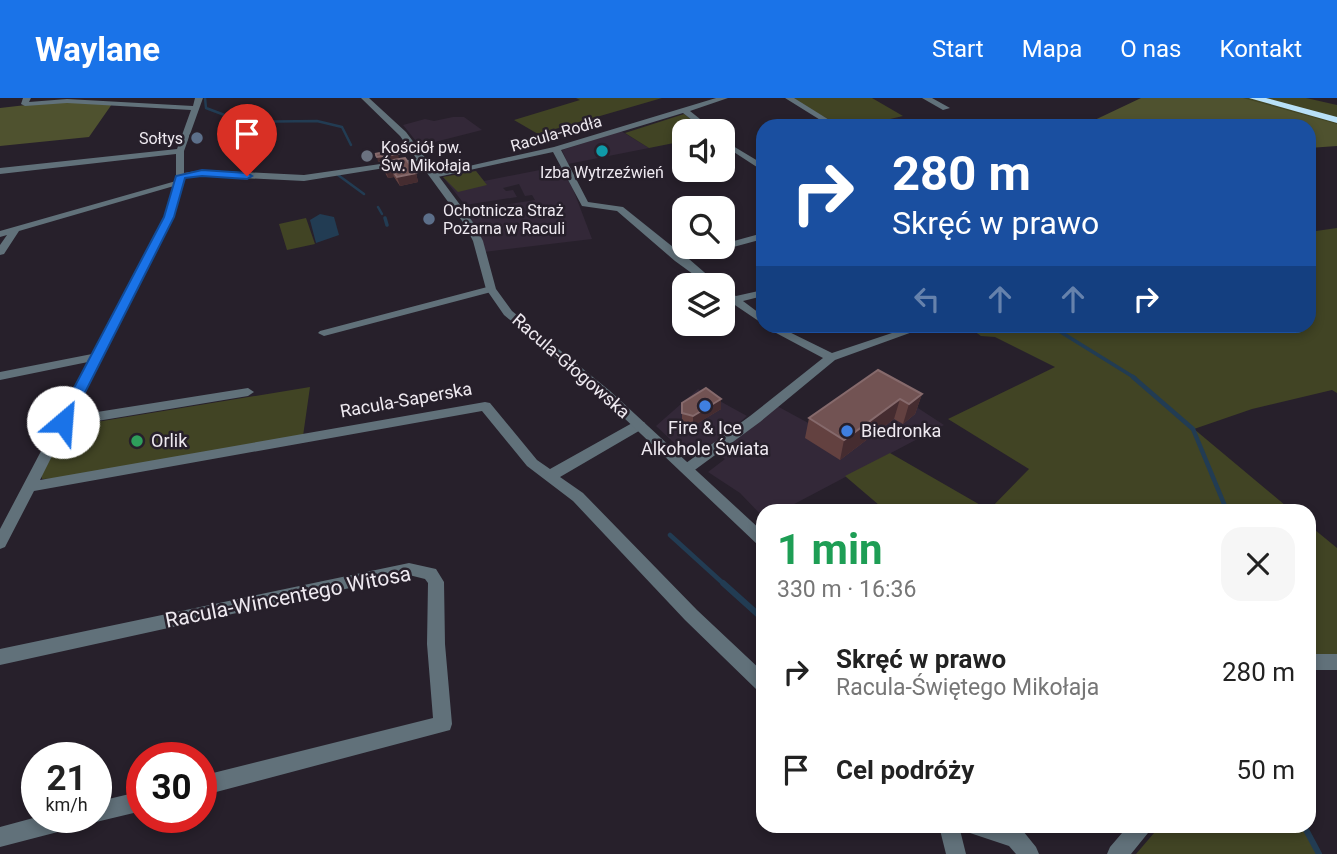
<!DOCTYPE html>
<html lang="pl">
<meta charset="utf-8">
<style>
body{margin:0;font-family:Roboto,sans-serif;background:#f6f6f6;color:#222;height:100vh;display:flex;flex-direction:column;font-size:26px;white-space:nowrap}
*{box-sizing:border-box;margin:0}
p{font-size:23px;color:#767676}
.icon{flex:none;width:38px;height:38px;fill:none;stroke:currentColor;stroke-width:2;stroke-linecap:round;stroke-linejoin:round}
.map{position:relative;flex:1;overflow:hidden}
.panel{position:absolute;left:756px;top:406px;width:560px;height:329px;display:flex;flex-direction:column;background:#fff;border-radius:21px;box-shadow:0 4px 10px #0003}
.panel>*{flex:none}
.banner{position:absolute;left:756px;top:21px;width:560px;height:214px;border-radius:21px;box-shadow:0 4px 10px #0003;background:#1a4fa0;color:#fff;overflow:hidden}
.fabs{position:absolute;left:672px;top:21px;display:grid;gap:14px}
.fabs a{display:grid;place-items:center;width:63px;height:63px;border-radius:14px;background:#fff;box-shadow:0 4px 10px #0003;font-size:35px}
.speed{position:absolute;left:21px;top:644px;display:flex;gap:14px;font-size:35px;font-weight:700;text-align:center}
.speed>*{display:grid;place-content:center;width:91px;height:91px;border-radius:50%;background:#fff;box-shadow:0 4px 10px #0003;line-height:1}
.speed small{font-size:18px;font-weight:400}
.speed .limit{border:10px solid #d22;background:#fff;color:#111}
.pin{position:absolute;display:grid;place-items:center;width:60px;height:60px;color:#fff;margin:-72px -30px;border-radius:50% 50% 50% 0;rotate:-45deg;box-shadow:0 0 7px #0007}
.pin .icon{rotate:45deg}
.me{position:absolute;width:77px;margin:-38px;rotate:27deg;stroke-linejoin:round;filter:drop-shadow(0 0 5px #0008)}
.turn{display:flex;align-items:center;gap:24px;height:147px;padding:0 21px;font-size:32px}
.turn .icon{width:91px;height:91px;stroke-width:2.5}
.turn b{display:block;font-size:49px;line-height:60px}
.lanes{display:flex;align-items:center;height:66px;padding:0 21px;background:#0003;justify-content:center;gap:35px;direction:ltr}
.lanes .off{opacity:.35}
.round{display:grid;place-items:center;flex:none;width:74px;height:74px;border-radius:21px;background:#f6f6f6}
.overview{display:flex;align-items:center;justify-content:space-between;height:119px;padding:0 21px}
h1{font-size:42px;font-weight:700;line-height:52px;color:#1e9e55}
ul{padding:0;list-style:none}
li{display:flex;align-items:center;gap:21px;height:98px;padding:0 21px}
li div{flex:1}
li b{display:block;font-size:26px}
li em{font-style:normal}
header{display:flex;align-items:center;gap:42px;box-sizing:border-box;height:98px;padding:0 35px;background:#1a73e8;color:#fff}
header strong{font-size:33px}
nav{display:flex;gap:38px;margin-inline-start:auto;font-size:24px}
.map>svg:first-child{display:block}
.built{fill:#332838}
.green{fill:#414424}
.forest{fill:#4f522f}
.water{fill:#223c53}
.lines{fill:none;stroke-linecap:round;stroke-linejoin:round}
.stream-far3{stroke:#223c53;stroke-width:2.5}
.stream-far2{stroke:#223c53;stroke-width:3.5}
.stream-far1{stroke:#223c53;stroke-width:4.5}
.stream{stroke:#223c53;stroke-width:6}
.minor{fill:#61717a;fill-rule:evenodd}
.tertiary{fill:#61717a;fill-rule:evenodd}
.motorway{fill:#b8e0f7;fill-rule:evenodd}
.wall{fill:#634140}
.shaded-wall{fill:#452c30}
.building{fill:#725353;stroke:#866a6c;stroke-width:2}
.route{fill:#1a73e8;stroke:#114b97;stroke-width:2}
.service-dot{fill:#5c6f8a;stroke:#27202b;stroke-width:2.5}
.culture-dot{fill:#0f9aa8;stroke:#27202b;stroke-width:2.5}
.worship-dot{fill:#6b7280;stroke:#27202b;stroke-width:2.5}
.shop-dot{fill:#3f7fe0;stroke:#27202b;stroke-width:2.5}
.leisure-dot{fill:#2e9e5b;stroke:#27202b;stroke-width:2.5}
.labels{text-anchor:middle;stroke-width:5;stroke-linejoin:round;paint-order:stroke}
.far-street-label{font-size:16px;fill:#eee9f0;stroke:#27202b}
.far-poi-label{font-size:16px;fill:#eee9f0;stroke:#27202b;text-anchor:start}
.street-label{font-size:18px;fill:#eee9f0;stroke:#27202b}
.poi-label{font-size:18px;fill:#eee9f0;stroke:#27202b;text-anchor:start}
.near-street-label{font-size:21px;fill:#eee9f0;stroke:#27202b}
</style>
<header>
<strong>Waylane</strong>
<nav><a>Start</a><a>Mapa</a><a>O nas</a><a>Kontakt</a></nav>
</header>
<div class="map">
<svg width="1337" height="756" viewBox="0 0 1337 756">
<rect width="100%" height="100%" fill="#27202b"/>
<path class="built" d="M453 19H464L482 32 427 46 431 51 424 53 403 27 425 21 434 23Z
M621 33 649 50 568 66 562 52Z
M560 68 573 91 592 141 484 154 474 126 465 113 535 102 532 97 525 98 519 86 503 90 506 93 513 92 517 99 465 107 443 79 476 73 484 83Z
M872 280 944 327 781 413H763V419L740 395 708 374 725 361 715 354 777 308 812 327Z
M698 291 747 318 717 343 694 355 684 354 656 328Z"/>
<path class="green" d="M576 0H662L538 36 514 22 580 2Z
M791 0H872L903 18 860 28H840Z
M1226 0H1306L1337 7V29Z
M684 16 707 33H684V43L649 50 625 35Z
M476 73 487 87 458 94 443 79Z
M306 120 315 146 287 152 279 126Z
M1337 130V295L1332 292 1252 311 1194 331 1292 413H886L845 378 890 355 989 412 1029 371 948 321 1055 269 995 239 981 238 967 228H1309V134Z
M310 289 303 338 65 380 42 381 41 375 66 329Z
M1309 427 1337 450V567L1309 566Z
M1160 728H1304L1319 756H1136Z"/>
<path class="forest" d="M1141 0H1243L1337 26V48L1309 50V28H1082Z
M61 3 112 6 89 39 0 48V10Z"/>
<path class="water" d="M320 116 334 119 339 137 316 145 310 122Z"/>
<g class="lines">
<path class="stream-far3" d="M205 0 206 10 243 24 317 23 342 29 351 47
M338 77 364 96
M378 109 382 116"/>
<path class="stream-far2" d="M385 120 387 127
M1051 228 1135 280"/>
<path class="stream-far1" d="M1133 279 1193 331 1227 413
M670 437 725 487"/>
<path class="stream" d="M723 485 763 521
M1304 728 1319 756"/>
<path class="minor" d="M23 0H31L29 4 67 1 193 8 195 0H203L184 53V75L202 72 304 77 422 60 426 62 422 64 304 83 202 78 184 80 174 119 72 318 248 290 254 294 248 298 67 328 40 382 485 304 490 305 537 362 550 371 634 324H644L646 327 644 330 560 379 583 395 697 512 763 574V594L757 592 685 522 573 403 527 368 482 313 34 393 5 449 0 451V431L88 264 0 282V274L92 256 164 119 174 88 19 133 4 156 0 157V147L7 137 0 139V133L176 83V56L0 76V70L177 51 191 12 67 5 25 8 21 6Z
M716 0H728L690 13 715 33H706L683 15 561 52 588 104 623 109 683 157 713 149H723V146L763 135V141L689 161 719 187H708L675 163 617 113 582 108 553 54 433 80 429 77 554 49Z
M785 0H794L839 28H830Z
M922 0H932L950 10 943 12Z
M723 42 763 66V73L723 47Z
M491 188 495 189V193L324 238 318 235 320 233Z
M723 191 736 198 763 192V198L743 203 763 218V226L723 199Z
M763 228H777L832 255 913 228H929L835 262 760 324 692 374H682L680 371 682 368 750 318 823 260Z
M409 465 436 471 444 484 445 546 452 626 450 632 201 698V678L433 620 427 546 428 485 425 481 409 477 0 567V551Z
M1309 556H1337V572H1309Z
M142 693V713L96 724 89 721 88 719H96V704Z
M37 719H87L84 726 77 729 0 749V729Z
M1128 728H1151L1148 735 1131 756H1107L1110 749Z"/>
<path class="tertiary" d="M361 0H369L406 34 475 127 483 143 496 191 512 213 610 293 763 434V449L758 447 602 299 504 217 486 191 473 143 465 127 400 38Z
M939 728H959L966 756H946Z
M967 728H1019L1036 749 1039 756H1016L1009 748 970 735Z"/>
<path class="motorway" d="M1249 0H1266L1337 19V25Z"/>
</g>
<path class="wall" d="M381 64 416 75 418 84 400 88 394 79 388 80 384 73Z
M922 296 915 316 903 326 894 321 840 362 805 340 809 320Z
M682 305 721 311 693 328 682 325Z"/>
<path class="shaded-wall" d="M398 56 399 61 378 64 377 59Z
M391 70 394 79 388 80 386 71Z
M416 75 418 84 400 88 397 79Z
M922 296 915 316 903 326 909 306Z
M721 301V311L693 328V318Z
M900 301 894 321 840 362 844 342Z"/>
<path class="building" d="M395 52 398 56 377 59 375 56Z
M405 60 416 75 397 79 391 70 386 71 381 64Z
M878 272 922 296 909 306 900 301 844 342 809 320Z
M706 290 721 301 693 318 682 315V305Z"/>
<path class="route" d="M202 72 247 75 252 78 247 81 202 78 185 80 174 119 70 324 68 328H58L56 324 164 119 176 78Z"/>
<g class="service-dot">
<circle cx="197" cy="40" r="7"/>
<circle cx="429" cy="121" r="7"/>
</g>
<circle class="culture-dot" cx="602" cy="53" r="7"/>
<circle class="worship-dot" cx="367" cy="58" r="7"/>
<g class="shop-dot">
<circle cx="705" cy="308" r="7"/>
<circle cx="847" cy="333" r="7"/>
</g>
<circle class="leisure-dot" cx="137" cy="343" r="7"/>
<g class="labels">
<g class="far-street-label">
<text transform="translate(556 35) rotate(-16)" y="6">Racula-Rodła</text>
</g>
<g class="far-poi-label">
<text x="183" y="46" text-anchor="end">Sołtys</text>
<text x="381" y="55">Kościół pw.<tspan x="381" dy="18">Św. Mikołaja</tspan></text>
<text x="602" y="80" text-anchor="middle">Izba Wytrzeźwień</text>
<text x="443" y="118">Ochotnicza Straż<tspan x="443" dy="18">Pożarna w Raculi</tspan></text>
</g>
<g class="street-label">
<text transform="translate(571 268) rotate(41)" y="6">Racula-Głogowska</text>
<text transform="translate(406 302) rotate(-10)" y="6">Racula-Saperska</text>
</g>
<g class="poi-label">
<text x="705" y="336" text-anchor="middle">Fire &amp; Ice<tspan x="705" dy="21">Alkohole Świata</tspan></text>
<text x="861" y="339">Biedronka</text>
<text x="151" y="349">Orlik</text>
</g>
<g class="near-street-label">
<text transform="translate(288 499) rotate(-11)" y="7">Racula-Wincentego Witosa</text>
</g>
</g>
</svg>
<div class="fabs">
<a><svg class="icon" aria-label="sound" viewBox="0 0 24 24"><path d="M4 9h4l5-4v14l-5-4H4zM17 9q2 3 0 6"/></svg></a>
<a><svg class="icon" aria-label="search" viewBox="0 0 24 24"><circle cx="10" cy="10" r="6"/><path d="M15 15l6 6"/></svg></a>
<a><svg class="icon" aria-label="layers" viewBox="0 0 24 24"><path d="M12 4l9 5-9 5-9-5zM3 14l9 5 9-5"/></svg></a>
</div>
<div class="speed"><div>21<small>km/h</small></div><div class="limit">30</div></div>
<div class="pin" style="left:247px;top:78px;background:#d93025"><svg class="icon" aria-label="arrive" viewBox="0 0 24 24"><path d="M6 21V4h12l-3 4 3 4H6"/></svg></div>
<svg class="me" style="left:63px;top:324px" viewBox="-20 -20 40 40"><circle r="19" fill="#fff"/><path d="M0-13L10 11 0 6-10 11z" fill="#1a73e8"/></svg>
<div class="banner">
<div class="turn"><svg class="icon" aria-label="right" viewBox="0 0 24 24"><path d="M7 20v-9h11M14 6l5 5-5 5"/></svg><div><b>280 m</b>Skręć w prawo</div></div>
<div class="lanes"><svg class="icon off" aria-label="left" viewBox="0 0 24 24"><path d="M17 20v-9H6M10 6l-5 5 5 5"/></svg><svg class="icon off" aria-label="ahead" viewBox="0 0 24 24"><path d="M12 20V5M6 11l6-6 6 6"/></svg><svg class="icon off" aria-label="ahead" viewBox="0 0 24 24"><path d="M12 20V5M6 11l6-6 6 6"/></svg><svg class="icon" aria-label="right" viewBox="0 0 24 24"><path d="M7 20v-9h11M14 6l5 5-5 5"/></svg></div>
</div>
<section class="panel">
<div class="overview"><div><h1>1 min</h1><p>330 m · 16:36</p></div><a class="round"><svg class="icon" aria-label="close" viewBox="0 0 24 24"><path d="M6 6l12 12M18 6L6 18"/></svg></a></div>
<ul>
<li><svg class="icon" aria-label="right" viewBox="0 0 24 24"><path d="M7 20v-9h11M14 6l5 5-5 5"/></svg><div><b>Skręć w prawo</b><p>Racula-Świętego Mikołaja</p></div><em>280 m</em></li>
<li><svg class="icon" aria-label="arrive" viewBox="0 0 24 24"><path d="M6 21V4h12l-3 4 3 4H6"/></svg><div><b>Cel podróży</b></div><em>50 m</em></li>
</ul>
</section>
</div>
